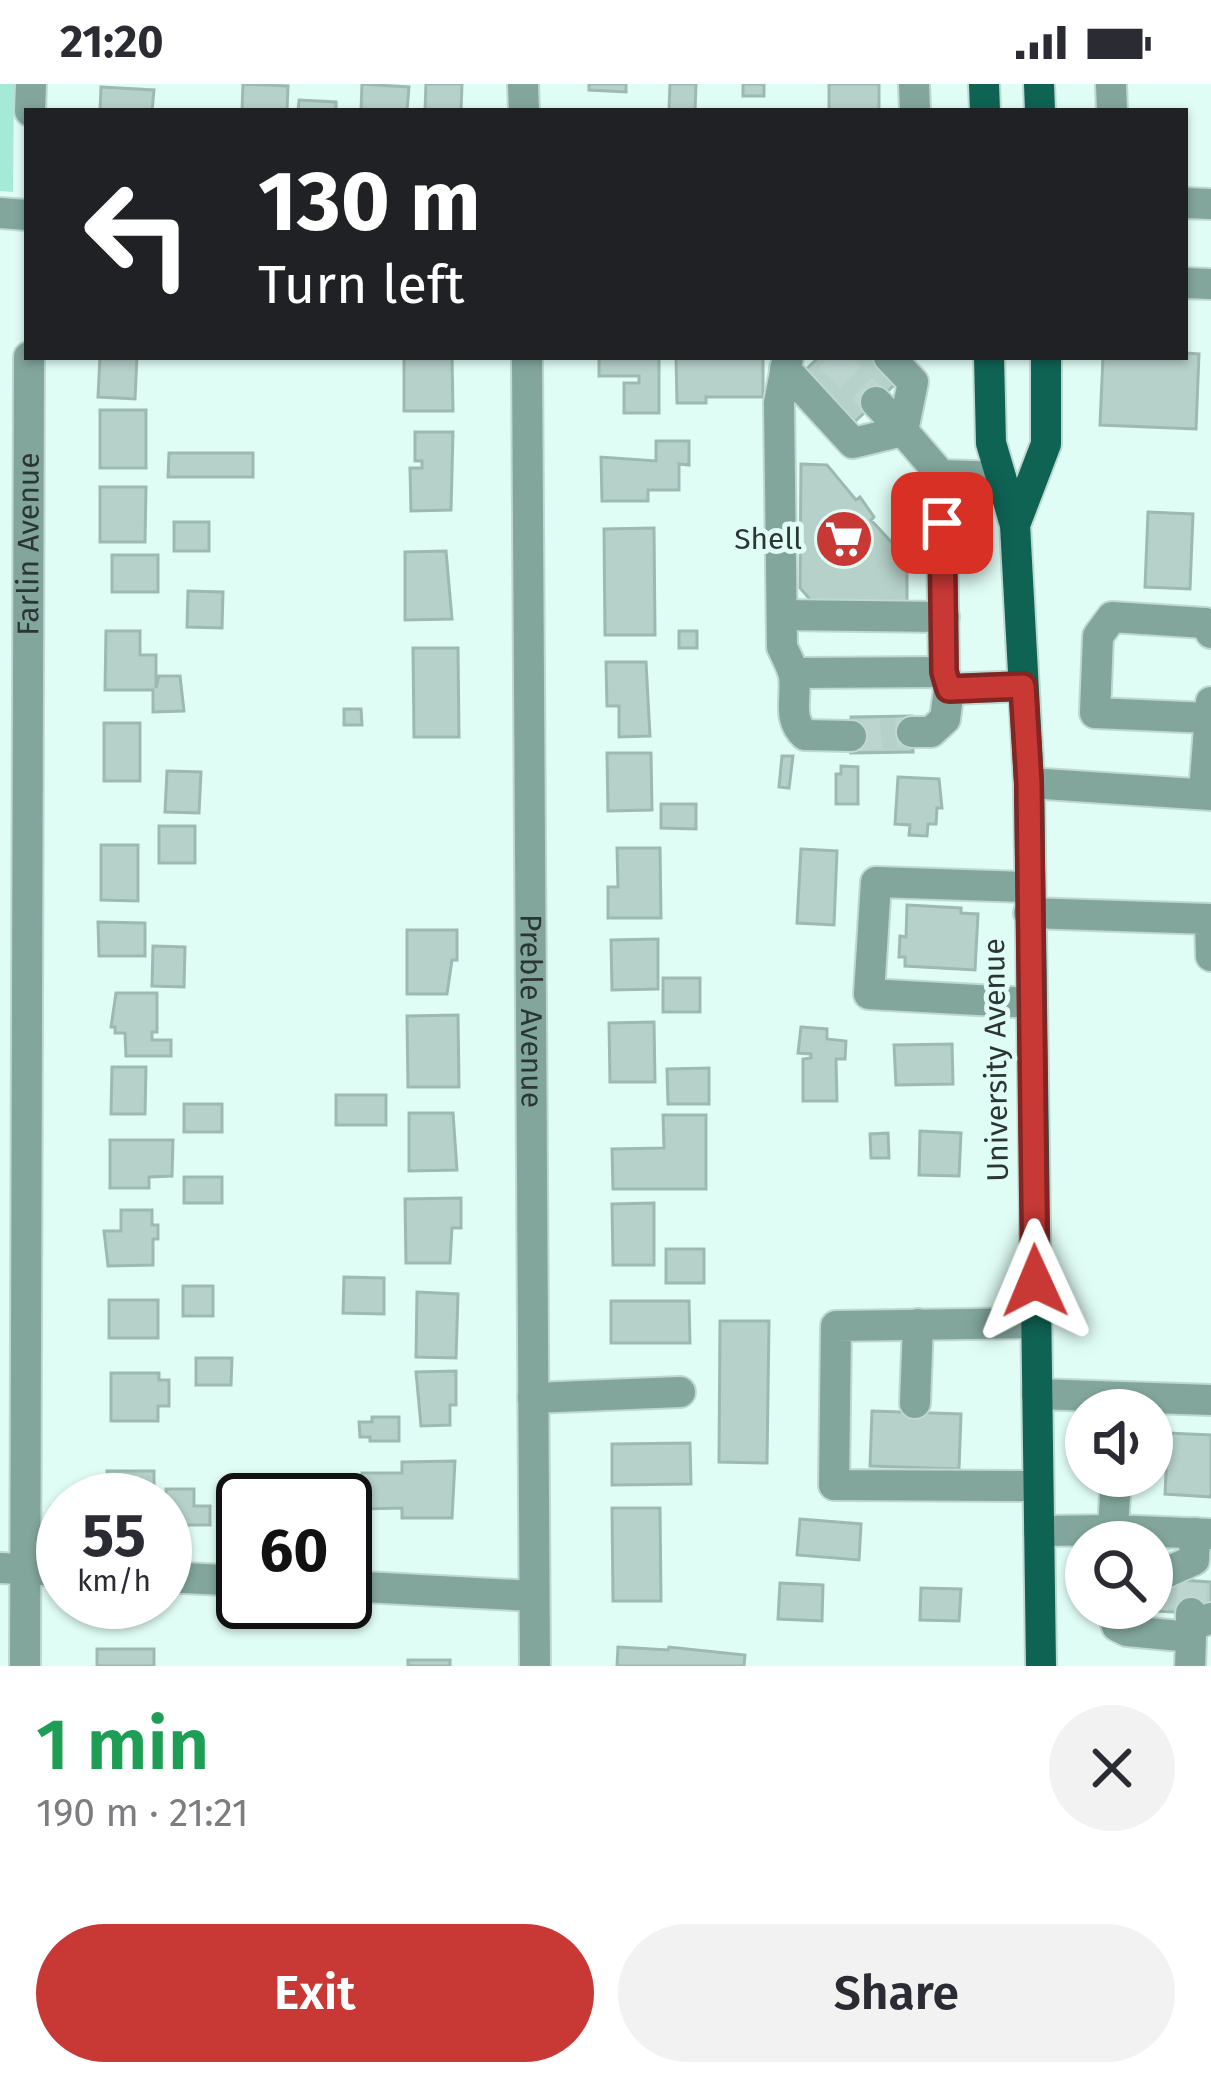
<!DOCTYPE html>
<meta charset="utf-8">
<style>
body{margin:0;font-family:"Fira Sans",sans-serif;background:#f2f2f3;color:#2b2b33;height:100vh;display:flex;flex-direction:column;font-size:45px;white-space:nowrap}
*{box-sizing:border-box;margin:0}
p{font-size:39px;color:#7c7c81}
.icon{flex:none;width:66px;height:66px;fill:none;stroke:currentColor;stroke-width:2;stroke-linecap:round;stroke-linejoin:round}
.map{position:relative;height:1582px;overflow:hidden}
.drawer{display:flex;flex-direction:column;background:#fff;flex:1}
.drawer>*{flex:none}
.guide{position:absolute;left:24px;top:24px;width:1164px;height:252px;border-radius:0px;box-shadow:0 3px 9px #0004;background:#202124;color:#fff;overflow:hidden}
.fabs{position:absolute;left:1065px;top:1305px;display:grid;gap:24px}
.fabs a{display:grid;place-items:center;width:108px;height:108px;border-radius:50%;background:#fff;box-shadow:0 3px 9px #0004;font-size:60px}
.speed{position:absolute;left:36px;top:1389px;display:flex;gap:24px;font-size:60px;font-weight:700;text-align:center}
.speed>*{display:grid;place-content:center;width:156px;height:156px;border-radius:50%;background:#fff;box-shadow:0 3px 9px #0004;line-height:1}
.speed small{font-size:30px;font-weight:400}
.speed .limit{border:6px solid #111;border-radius:18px;background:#fff;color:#111}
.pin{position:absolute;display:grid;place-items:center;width:102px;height:102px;color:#fff;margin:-51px;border-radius:24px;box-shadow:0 6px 18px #0006}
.me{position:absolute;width:132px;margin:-66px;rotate:359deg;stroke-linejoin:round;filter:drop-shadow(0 0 9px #0008)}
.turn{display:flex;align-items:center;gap:42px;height:252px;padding:0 36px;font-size:54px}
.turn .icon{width:156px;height:156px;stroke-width:2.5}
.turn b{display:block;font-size:84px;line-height:102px}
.round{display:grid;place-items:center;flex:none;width:126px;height:126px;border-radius:63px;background:#f2f2f3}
.summary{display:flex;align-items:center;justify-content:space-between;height:204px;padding:0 36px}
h1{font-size:72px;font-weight:600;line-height:90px;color:#1e9e55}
.primary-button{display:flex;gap:24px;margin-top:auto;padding:24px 36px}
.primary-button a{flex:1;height:138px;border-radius:72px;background:#c83936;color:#fff;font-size:48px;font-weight:600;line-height:138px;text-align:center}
.primary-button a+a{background:#f2f2f3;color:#2b2b33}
.status{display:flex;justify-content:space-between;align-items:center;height:84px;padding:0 60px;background:#fff;direction:ltr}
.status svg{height:33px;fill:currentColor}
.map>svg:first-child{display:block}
.green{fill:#a5e9d7}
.building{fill:#b5d1c9;stroke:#9db9b1;stroke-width:3}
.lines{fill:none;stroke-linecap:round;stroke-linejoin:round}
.minor-tunnel{stroke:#bcd5ce;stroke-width:30;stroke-dasharray:30 15;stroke-linecap:butt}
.minor-casing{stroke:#bfd9d2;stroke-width:34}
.major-casing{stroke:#bfd9d2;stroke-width:34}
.minor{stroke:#82a69c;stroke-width:30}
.major{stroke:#0f6353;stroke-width:30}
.route-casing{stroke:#822523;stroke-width:30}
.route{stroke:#c83936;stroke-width:21}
.labels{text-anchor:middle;stroke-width:10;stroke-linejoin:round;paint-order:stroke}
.poi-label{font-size:30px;fill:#2b3633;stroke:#e0fdf5;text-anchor:end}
.street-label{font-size:30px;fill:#2b3633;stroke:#e0fdf5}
</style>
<div class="status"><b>21:20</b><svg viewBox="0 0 49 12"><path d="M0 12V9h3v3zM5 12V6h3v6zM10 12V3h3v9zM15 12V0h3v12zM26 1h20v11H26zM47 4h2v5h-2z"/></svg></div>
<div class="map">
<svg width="1211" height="1582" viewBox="0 0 1211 1582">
<rect width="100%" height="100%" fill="#e0fdf5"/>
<path class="green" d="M0 0H14L13 108 0 107Z"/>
<path class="building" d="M243 0 288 2 287 27H242Z
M362 0 409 3 407 27H361Z
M426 0H462L461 27H425Z
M589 0H626V8L589 6Z
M670 0H696L695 27 669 26Z
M743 0H764V12H743Z
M829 0H879V27H829Z
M101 3 154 6 152 27H100Z
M299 16 336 18V27H298Z
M1185 269 1199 270 1196 345 1100 341 1103 273H1185Z
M100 273H137L135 315 98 313Z
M404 273H452L453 327H404Z
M599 273H659V329H624V299H639V292H599Z
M676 273H763V313H706V319H677Z
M819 273H883L902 294 849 343 800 291Z
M100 326H146V384H100Z
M415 348H453L451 426 411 427 410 384H422V377H415Z
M656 357H689V381L679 380V406H648V417H602L601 373 656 377Z
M169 369H253V393H168Z
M801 380 827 381 856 416 860 413 874 433 871 436 907 475V522L815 521 800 504Z
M100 403H146L145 458H100Z
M1148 428 1193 430 1190 505 1145 503Z
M174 438H209V467H174Z
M654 444 655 551H605L604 445Z
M446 467 452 535 405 536V468Z
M112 471H158V508H112Z
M188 507 223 508 222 544 187 543Z
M106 547H140V571H156V604L159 592H180L184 627 153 628V606H105Z
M679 547H697V564H679Z
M413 564H458L459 653H414Z
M606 578H646L650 652 619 653V622H607Z
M344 625H361L362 641H344Z
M912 632 913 668 851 669V633Z
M104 639H140V697H104Z
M607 669H651L652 726 608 727Z
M782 672H793L789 704 779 703Z
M841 682 858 683V720H836V690H841Z
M167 687 201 688 199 729 165 728Z
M898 693 939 695 942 724H937L936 740H928L927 752 909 751 910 741 895 740Z
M661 720H696V745L661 744Z
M159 742H195V779H159Z
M101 761H138V817L101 816Z
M617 764H660L661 834H608V803H618Z
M801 765 837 767 834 841 797 839Z
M907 821 961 824V829L978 830 975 886 905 882V873H899L900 852 906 853Z
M98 838 145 839V872H99Z
M407 846H457V876H452L447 910H407Z
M658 855V905L612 906 611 856Z
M153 862 185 863 184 903 152 902Z
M663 894H700V928H663Z
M116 909H157V948H152V956H171V972H126L125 949H115V943H111Z
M458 931 459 1003H408L407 932Z
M654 938 655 998H610L609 939Z
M801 943 827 945V955L846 957 845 975H836L837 1017H803V975L811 974V970L798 969Z
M952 960 953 1000 896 1001 894 961Z
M112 983H146L145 1030H111Z
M709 984V1020H668L667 985Z
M336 1011H386V1041H336Z
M184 1020H222V1048H184Z
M409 1029H453L457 1086 409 1087Z
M663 1031H706V1105H613L612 1065 664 1064Z
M920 1047 961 1049 959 1092 919 1091Z
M888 1049 889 1074H871L870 1050Z
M110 1056H173L172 1092 149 1093V1104H110Z
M184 1093H222V1119H184Z
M461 1114V1144H452L450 1179H406L405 1115Z
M654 1119V1181H613L612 1120Z
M121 1126H152V1141H158V1155H153V1181L108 1182 104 1147H121Z
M666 1165H704V1199H666Z
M344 1193 384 1194V1230L343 1229Z
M183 1202H213V1232H183Z
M417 1208 458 1210 456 1274 416 1273Z
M109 1216H158V1254H109Z
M611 1217H689L690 1259H611Z
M720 1237H769L767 1379 719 1378Z
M196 1274H232L231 1301H196Z
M456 1287V1321H450V1341L421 1342 416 1288Z
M111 1289H159V1296H169V1322H158V1337H111Z
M872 1327 961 1330 959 1385 870 1382Z
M372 1333H399V1357H370V1353H360L359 1338H372Z
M1168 1349 1211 1351V1413L1165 1410Z
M690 1359 691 1400 612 1401V1360Z
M455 1377 452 1434H402V1424L362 1425V1389H402V1378Z
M107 1387H154V1416H107Z
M166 1405H194V1422H210V1441H165Z
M612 1424H660L661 1517H613Z
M800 1435 861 1440 859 1476 797 1471Z
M1152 1494 1211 1498V1530L1119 1525 1152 1524Z
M780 1499 823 1501 822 1537 778 1535Z
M921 1504 961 1505 959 1537 920 1536Z
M618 1563 668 1566 669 1563 745 1571 744 1582H617Z
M97 1565H154V1582H97Z
M408 1576H450V1582H408Z"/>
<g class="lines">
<path class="minor-tunnel" d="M829 273 876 318
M851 652 912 648
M1153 1526 1154 1494
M1191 1529 1192 1497"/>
<defs>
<g id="minor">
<path d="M523 0 524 27"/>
<path d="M914 0 915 27"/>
<path d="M1111 0 1112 27"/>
<path d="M30 27 31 0"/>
<path d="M1185 119 1211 120"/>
<path d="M0 129 27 131"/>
<path d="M1185 199 1211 200"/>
<path id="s1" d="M527 273 535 1582"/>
<path d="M788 273 779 319 782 563C786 572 792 582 794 592 797 614 787 635 805 651L851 652"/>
<path d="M889 273 913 298 903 347"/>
<path d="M785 285 853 359 903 347 941 391"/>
<path d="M876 318 903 347"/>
<path d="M1001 393 941 391 944 588 949 605 1023 602"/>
<path d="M782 531 944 533"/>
<path d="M794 589 944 588"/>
<path d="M1209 634 1095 629 1098 552 1112 533 1205 539 1211 549"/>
<path d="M912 648H931L945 635 949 605"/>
<path d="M1029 699 1211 711"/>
<path d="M1204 708 1211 618"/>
<path d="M1029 803 876 798 869 910 1031 919"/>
<path d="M1029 829 1210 835 1211 872"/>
<path d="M1036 1239 836 1242 834 1401 1038 1402"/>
<path d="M1037 1310 1211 1316"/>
<path d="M533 1314 680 1308"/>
<path d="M915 1319 918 1240"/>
<path d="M1116 1392 1113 1446 1211 1450"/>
<path d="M1039 1447 1113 1446V1458"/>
<path d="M0 1484 63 1487"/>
<path d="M165 1493 243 1497"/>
<path d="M1154 1494 1194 1476 1195 1449"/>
<path d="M345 1502 534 1512"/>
<path d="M1111 1524 1117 1542 1127 1547 1191 1553 1190 1582"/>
<path d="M1191 1529V1542L1211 1534"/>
<path id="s2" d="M25 1582 29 273"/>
</g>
<path id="major" d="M984 0 985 27
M1039 0 1040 27
M989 273 991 359 1015 441 1029 699 1041 1582
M1015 441 1046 360V273"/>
</defs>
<use href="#minor" class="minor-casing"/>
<use href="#major" class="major-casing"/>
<use href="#minor" class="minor"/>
<use href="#major" class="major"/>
</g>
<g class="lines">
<defs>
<path id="route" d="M942 439 944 588 949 605 1023 602 1029 699 1035 1197"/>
</defs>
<use href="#route" class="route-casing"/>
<use href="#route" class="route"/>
</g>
<defs>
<symbol id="supermarket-disc" viewBox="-11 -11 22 22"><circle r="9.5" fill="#c83936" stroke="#e0fdf5"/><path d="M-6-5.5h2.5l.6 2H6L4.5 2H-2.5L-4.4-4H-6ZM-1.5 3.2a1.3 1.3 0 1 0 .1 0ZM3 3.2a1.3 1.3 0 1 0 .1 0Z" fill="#fff"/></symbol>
</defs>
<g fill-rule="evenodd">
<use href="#supermarket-disc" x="811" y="422" width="66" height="66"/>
</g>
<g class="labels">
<g class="poi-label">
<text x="802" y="465">Shell</text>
</g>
<g class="street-label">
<text dy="10" stroke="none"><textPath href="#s2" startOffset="1122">Farlin Avenue</textPath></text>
<text dy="10" stroke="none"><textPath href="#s1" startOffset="654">Preble Avenue</textPath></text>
<text transform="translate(996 976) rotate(-91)" y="10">University Avenue</text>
</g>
</g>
</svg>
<div class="fabs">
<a><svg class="icon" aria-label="sound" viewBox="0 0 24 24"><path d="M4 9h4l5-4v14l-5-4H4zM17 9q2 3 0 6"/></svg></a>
<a><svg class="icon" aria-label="search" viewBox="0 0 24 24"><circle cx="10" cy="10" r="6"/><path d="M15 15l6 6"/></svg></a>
</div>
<div class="speed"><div>55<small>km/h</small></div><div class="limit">60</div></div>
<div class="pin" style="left:942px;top:439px;background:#d93025"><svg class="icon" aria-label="arrive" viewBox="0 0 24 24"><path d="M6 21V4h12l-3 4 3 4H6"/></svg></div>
<svg class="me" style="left:1035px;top:1197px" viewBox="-20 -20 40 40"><path d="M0-17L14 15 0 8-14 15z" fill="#c83936" stroke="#fff" stroke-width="4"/></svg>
<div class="guide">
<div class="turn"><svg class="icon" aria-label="left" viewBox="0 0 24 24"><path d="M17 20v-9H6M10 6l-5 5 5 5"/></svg><div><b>130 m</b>Turn left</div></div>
</div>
</div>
<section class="drawer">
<div class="summary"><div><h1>1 min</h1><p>190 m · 21:21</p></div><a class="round"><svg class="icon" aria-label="close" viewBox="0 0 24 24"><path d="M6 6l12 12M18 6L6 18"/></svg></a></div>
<div class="primary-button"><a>Exit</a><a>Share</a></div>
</section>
